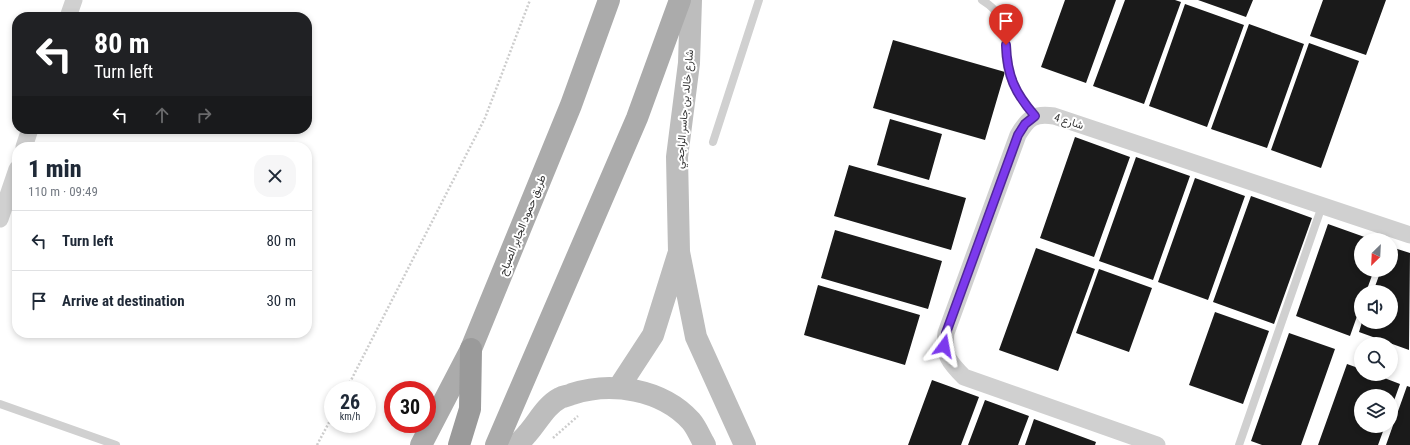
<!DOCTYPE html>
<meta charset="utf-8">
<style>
body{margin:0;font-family:"Roboto Condensed",Vazirmatn,sans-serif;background:#f6f6f7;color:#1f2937;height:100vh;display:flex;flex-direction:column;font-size:15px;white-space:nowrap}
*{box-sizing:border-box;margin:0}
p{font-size:13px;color:#747a83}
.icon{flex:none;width:22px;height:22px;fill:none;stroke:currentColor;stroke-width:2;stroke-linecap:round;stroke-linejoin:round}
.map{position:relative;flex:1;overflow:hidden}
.panel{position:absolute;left:12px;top:142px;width:300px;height:196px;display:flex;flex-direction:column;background:#fff;border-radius:16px;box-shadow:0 2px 6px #0003}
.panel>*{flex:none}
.hud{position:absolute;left:12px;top:12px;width:300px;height:122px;border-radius:16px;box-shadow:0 2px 6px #0003;background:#202124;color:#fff;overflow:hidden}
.needle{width:26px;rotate:204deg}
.buttons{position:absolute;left:1354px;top:233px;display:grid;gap:8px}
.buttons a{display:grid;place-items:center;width:44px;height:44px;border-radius:50%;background:#fff;box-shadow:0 2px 6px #0003;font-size:20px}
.speed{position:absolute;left:324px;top:381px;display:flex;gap:8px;font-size:20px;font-weight:700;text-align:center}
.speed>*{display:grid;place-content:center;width:52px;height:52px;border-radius:50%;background:#fff;box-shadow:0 2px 6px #0003;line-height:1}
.speed small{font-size:10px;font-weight:400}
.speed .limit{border:6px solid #d22;background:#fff;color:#111}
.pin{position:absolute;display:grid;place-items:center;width:34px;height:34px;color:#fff;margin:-41px -17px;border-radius:50% 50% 50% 0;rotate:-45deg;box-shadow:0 0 4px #0007}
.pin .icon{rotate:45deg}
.me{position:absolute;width:44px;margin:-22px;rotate:13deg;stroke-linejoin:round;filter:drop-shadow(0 0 3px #0008)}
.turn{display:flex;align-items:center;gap:14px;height:84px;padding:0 16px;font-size:18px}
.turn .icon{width:52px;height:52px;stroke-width:2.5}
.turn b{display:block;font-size:28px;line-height:34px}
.lanes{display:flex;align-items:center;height:38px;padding:0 16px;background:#0003;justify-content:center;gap:20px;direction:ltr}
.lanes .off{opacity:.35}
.round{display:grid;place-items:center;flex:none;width:42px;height:42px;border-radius:16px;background:#f6f6f7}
.headline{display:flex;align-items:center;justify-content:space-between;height:68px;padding:0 16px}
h1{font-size:24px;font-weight:800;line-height:30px}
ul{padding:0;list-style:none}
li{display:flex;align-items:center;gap:12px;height:60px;padding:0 16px;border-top:1px solid #e0e1e3}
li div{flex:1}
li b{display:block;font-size:15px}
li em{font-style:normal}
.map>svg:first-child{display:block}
.building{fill:#1a1a1a}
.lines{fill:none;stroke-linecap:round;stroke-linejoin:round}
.path{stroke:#cdcdcd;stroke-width:2.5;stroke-dasharray:2 2;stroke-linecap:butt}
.lane{stroke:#d0d0d0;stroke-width:8}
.street{stroke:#d0d0d0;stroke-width:17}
.secondary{stroke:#bdbdbd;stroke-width:22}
.primary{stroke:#ababab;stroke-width:22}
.highway{stroke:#9a9a9a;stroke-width:22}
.route-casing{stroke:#51269a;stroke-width:10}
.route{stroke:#7c3aed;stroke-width:7}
.labels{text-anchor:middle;stroke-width:4;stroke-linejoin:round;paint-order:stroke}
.street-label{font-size:11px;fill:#333;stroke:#fff}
</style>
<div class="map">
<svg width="1410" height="445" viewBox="0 0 1410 445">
<rect width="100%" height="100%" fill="#fff"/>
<path class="building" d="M1065 0H1116L1086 83 1041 67Z
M1125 0H1175L1181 2 1144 104 1093 86Z
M1198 0H1253L1246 17Z
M1323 0H1386L1366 55 1310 36Z
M1185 4 1244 25 1207 127 1149 106Z
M1249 24 1304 44 1267 148 1211 129Z
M893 40 1005 72 985 140 873 108Z
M1309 43 1359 61 1321 168 1271 150Z
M890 119 942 134 929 180 877 165Z
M1075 137 1130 157 1094 257 1040 238Z
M1136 157 1190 176 1153 280 1099 261Z
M849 165 966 198 951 250 834 216Z
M1195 178 1245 196 1208 300 1158 282Z
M1251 196 1312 218 1274 324 1213 302Z
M1328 224 1373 240H1361V270H1374L1366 292H1361V305L1350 336 1296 316Z
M835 230 942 261 928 309 821 278Z
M1391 247 1410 253 1409 350 1359 332 1362 322H1391V292H1373L1381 270H1391Z
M1036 248 1095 269 1058 371 999 350Z
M1099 269 1152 288 1129 352 1076 333Z
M818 285 920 315 905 365 804 335Z
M1215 312 1269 331 1243 404 1189 385Z
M1289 333 1335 349 1301 445H1262L1251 441Z
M1347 364 1361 369V374H1374L1400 384 1391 409V396H1361V426H1385L1378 445H1318Z
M932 380 979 397 961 445H908Z
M1407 386 1410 387V445H1386Z
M985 400 1029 416 1018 445H968Z
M1034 419 1096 442 1095 445H1025Z"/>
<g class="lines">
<path class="path" d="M346 390 485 118 530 0
M553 438 578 416
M317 445 333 415"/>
<path class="lane" d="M982 0C1015 20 1000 42 1008 71 1013 89 1023 102 1035 116
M713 142 759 0
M0 404 116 445
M1239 445 1322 206"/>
<path class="street" d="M68 17 74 0
M24 147 30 129
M0 219 17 169
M1157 445 964 377C949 362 943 355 946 333L1018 135C1028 118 1034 113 1054 116L1410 235"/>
<path class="secondary" d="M691 0 689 63 677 157 679 252 696 337 745 445
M619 387 653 335 678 255
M517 445C520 441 524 438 527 434 538 422 545 406 560 398 564 396 568 396 572 394 611 381 662 389 691 421 697 428 700 437 705 445"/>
<path class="primary" d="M421 445 471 349 571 105 609 0
M496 445 637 118 680 0"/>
<path class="highway" d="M459 445 470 409 471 349"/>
</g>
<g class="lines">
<defs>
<path id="route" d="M944 346 946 333 1018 135 1025 124 1035 116C1015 93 1007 76 1006 45"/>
</defs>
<use href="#route" class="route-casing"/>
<use href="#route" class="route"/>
</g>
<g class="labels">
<g class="street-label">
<text transform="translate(684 109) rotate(-85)" y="4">شارع خالد بن جاسر الراجحي</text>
<text transform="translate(1069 121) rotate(17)" y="4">شارع 4</text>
<text transform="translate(522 225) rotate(-68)" y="4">طريق حمود الجابر الصباح</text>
</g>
</g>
</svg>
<div class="buttons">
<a><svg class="needle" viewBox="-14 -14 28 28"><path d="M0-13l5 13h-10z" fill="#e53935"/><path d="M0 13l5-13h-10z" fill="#747a83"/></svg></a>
<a><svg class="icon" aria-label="sound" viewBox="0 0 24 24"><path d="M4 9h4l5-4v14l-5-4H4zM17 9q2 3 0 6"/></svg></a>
<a><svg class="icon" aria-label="search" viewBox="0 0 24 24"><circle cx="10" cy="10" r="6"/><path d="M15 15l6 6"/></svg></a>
<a><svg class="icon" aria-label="layers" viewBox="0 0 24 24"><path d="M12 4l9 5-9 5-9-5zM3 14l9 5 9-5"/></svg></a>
</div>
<div class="speed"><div>26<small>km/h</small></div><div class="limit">30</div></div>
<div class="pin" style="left:1006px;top:45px;background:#d93025"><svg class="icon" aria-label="arrive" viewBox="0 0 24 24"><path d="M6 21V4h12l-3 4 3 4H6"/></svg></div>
<svg class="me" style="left:944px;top:346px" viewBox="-20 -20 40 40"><path d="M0-17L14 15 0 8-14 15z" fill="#7c3aed" stroke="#fff" stroke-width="4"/></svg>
<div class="hud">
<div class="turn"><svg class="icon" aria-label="left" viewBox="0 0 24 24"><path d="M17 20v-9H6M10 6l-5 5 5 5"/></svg><div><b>80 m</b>Turn left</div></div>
<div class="lanes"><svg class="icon" aria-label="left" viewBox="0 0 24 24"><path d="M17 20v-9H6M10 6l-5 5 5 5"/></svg><svg class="icon off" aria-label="ahead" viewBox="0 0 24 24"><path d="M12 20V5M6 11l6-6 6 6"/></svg><svg class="icon off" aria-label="right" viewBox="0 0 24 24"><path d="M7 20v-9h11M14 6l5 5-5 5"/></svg></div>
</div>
<section class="panel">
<div class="headline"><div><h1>1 min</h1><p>110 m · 09:49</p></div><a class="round"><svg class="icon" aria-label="close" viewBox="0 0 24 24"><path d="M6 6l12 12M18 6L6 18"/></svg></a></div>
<ul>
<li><svg class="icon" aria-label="left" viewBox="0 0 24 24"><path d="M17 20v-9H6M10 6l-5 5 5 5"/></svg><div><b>Turn left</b></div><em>80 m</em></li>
<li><svg class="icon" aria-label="arrive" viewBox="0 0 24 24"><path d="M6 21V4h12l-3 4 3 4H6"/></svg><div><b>Arrive at destination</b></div><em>30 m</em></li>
</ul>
</section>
</div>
